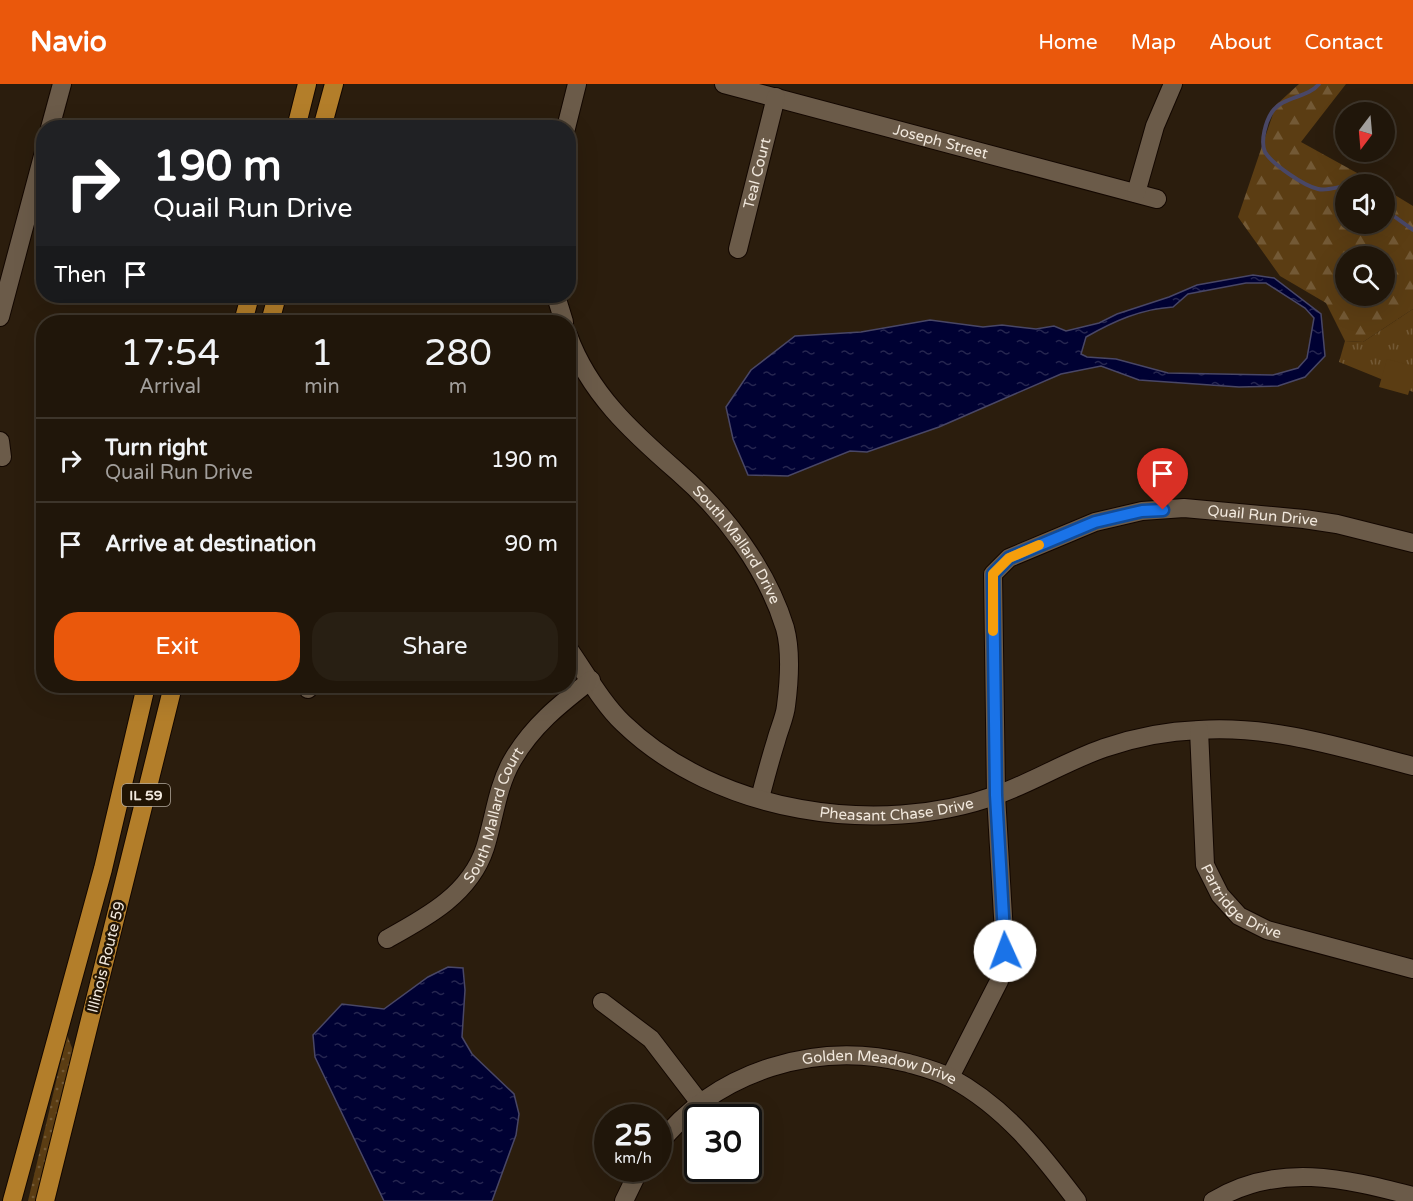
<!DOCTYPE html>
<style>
body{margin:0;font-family:"Varela Round",sans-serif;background:#281f13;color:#f1f3f6;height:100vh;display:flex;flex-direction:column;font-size:22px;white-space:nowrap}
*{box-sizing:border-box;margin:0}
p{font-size:20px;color:#a29f9c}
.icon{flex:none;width:33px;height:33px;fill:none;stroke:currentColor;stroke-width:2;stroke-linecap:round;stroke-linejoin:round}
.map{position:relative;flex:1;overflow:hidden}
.drawer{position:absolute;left:36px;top:231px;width:540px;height:378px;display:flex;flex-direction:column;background:#20160a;border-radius:24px;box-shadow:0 6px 24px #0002,0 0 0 2px #3d352b}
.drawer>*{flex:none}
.top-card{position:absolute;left:36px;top:36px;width:540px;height:183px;border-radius:24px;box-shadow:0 6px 24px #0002,0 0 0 2px #3d352b;background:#202124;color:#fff;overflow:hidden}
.needle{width:39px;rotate:196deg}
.buttons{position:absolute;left:1335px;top:18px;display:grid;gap:12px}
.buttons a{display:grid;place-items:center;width:60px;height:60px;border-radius:50%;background:#20160a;box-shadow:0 6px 24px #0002,0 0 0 2px #3d352b;font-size:30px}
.speed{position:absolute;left:594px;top:1020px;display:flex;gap:12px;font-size:30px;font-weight:700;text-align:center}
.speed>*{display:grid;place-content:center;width:78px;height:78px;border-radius:50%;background:#20160a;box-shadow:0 6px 24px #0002,0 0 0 2px #3d352b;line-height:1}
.speed small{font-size:15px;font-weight:400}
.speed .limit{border:3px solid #111;border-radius:9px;background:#fff;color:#111}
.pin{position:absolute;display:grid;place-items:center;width:51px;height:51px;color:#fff;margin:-62px -26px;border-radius:50% 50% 50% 0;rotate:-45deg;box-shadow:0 0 6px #0007}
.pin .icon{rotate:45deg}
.me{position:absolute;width:66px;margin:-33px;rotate:358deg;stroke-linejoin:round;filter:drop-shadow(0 0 4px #0008)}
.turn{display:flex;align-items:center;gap:21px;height:126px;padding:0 18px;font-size:27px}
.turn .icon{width:78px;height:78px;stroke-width:2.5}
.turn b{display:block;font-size:42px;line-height:51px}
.then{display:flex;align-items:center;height:57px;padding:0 18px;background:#0003;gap:12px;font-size:22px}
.eta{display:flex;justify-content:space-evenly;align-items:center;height:102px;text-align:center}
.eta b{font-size:36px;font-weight:600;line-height:42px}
.cta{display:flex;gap:12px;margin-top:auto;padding:12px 18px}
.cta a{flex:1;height:69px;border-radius:24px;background:#ea580c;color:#fff;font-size:24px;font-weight:600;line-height:69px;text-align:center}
.cta a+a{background:#281f13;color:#f1f3f6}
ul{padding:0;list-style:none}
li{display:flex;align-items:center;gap:18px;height:84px;padding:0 18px;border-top:2px solid #3d352b}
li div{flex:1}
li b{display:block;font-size:22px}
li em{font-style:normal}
header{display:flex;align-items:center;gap:36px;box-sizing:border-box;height:84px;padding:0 30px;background:#ea580c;color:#fff}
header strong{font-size:28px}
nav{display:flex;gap:33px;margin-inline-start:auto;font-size:21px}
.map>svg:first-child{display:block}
.grass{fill:url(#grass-dots)}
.forest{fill:url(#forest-firs);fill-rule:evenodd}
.park{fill:url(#park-tufts)}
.garden{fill:#5b3d13}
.water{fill:url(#water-ripples);stroke:#494766;stroke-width:1.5;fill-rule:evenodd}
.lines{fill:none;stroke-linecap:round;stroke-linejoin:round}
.stream{stroke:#494766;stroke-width:4}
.minor-casing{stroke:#130700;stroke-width:20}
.major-casing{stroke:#130700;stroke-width:20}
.minor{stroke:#6b5b49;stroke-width:18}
.major{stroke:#b37e2a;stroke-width:18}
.route-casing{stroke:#114b97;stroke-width:15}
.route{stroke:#1a73e8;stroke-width:10}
.slow{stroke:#f59e0b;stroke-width:10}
.labels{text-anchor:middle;stroke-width:5;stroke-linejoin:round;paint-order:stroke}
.shield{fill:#211404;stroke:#b3a99d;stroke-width:1.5}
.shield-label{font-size:14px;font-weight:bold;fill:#f2e9de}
.street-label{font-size:15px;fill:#f2e9de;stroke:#211404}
</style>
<header>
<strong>Navio</strong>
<nav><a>Home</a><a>Map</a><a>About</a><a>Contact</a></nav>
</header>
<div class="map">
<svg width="1413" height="1117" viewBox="0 0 1413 1117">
<defs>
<pattern id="grass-dots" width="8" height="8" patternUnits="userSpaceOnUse" patternTransform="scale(1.5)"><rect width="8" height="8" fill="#5b3d13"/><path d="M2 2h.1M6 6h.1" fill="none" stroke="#735935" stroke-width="1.8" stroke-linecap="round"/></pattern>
<pattern id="forest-firs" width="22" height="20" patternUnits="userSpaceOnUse" patternTransform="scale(1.5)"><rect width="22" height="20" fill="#5b3d13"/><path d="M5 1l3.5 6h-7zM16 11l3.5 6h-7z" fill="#735935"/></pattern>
<pattern id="park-tufts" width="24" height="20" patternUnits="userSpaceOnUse" patternTransform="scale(1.5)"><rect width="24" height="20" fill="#5b3d13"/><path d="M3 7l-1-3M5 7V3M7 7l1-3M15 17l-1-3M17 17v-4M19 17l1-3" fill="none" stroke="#735935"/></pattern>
<pattern id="water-ripples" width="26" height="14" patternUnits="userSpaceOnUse" patternTransform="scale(1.5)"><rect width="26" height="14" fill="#000133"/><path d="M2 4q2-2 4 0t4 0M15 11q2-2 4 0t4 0" fill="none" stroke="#262650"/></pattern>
</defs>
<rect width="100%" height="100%" fill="#2b1d0d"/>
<path class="grass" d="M67 951 74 969 36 1117H28Z"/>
<path class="forest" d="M1299 0H1346L1301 58 1377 100H1346V140H1384L1385 105 1413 122V225L1363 258 1345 257 1326 219 1280 192 1238 133 1276 21ZM1346 172H1384V212H1346Z"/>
<path class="park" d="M1413 225V308L1339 278 1345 257 1363 258Z"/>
<path class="garden" d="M1387 275 1413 282V295L1408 311 1379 303Z"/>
<path class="water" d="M1253 191 1274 194 1321 230 1325 272 1305 293 1278 302 1239 303 1139 296 1101 282 1061 290 939 343 867 368 850 367 788 392 748 391 733 355 726 323 751 286 795 252 861 248 930 236 983 243 1002 241 1036 245 1054 242 1066 247 1099 239 1117 230 1169 213 1197 201ZM1246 199H1266L1305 224 1314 234 1307 274 1298 284 1273 291 1168 289 1116 275 1087 273 1081 270 1086 253C1114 237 1141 225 1173 223L1188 210Z
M448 883 463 884 465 906 462 953 472 970 514 1010 519 1030 516 1051 492 1117H384L315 973 313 951 342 920 384 925 428 893Z"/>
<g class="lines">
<path class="stream" d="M1319 0C1308 14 1283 12 1272 28 1266 37 1260 57 1265 68 1272 80 1304 102 1318 105 1326 107 1337 103 1346 102
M1384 125 1413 146"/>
<defs>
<g id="minor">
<path id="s1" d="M724 0 1157 115"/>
<path d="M50 44 62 0"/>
<path d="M566 44 577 0"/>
<path d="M1136 109 1155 42 1173 0"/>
<path id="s2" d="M738 165 776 13"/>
<path d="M556 212 564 238"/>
<path d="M0 233 44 68"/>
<path id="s3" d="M568 251C589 309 632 348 678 388 724 428 767 485 785 544 791 566 789 599 786 622 785 633 779 645 776 657 770 676 765 695 760 714"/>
<path d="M0 357 2 373"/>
<path id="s4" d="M568 564C585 588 602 619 623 639 716 729 878 754 997 711 1033 698 1067 677 1104 664 1133 654 1168 647 1199 646 1273 641 1343 664 1413 682"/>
<path d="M308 605 309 602"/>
<path id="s5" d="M1199 646 1205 781 1220 811 1239 832 1267 846 1413 885"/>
<path id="s6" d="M387 855C427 833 470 810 485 764 494 736 497 703 512 677 532 642 560 620 591 596"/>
<path d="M602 918 651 955 700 1019"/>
<path id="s7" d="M950 993 999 897 1005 867 996 711 993 490 1009 474 1095 438 1142 427 1184 424 1304 435 1337 440 1413 459"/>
<path id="s8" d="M658 1061C717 986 817 956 908 979 922 983 938 987 951 994 1005 1023 1041 1069 1077 1117"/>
<path d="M624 1117 640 1084"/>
<path d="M1213 1117C1278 1078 1344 1094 1413 1112"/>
</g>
<path id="major" d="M296 44 307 0
M322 44 334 0
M243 238 250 212
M270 238 277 212
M12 1117 103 785 146 602
M45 1117 173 602"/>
</defs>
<use href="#minor" class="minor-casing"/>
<use href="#major" class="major-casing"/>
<use href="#minor" class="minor"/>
<use href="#major" class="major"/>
</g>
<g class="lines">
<defs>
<path id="route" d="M1005 867 996 711 993 490 1009 474 1095 438 1142 427 1163 426"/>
</defs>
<use href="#route" class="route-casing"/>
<use href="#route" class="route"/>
<path class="slow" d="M993 547V490L1009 474 1039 461"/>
</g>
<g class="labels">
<rect class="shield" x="122" y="700" width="48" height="22" rx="4.5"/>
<g class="shield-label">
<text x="146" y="716">IL 59</text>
</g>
<g class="street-label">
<text dy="5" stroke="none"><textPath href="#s1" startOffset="224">Joseph Street</textPath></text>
<text dy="5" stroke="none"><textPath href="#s2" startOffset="78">Teal Court</textPath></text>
<text dy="5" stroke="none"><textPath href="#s7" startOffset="801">Quail Run Drive</textPath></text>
<text dy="5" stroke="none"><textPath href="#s3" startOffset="272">South Mallard Drive</textPath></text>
<text dy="5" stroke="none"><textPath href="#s4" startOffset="390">Pheasant Chase Drive</textPath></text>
<text dy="5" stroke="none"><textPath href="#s6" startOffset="171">South Mallard Court</textPath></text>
<text dy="5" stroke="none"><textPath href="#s5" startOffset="189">Partridge Drive</textPath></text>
<text transform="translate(106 873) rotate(-76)" y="5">Illinois Route 59</text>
<text dy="5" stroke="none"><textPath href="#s8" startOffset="250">Golden Meadow Drive</textPath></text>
</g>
</g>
</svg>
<div class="buttons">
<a><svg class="needle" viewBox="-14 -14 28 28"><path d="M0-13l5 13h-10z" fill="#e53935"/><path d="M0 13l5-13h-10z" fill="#a29f9c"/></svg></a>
<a><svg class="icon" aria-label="sound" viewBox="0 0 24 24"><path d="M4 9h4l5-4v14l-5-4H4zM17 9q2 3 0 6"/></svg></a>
<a><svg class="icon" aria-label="search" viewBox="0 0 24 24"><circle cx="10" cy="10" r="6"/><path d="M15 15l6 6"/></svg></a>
</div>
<div class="speed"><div>25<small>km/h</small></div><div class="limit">30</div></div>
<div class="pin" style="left:1163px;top:426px;background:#d93025"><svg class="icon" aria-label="arrive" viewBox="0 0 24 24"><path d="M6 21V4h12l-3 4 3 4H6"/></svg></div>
<svg class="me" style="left:1005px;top:867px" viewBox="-20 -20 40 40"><circle r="19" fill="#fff"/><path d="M0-13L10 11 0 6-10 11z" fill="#1a73e8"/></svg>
<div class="top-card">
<div class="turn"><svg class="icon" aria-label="right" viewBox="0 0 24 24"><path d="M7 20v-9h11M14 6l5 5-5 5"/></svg><div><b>190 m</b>Quail Run Drive</div></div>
<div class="then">Then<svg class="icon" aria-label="arrive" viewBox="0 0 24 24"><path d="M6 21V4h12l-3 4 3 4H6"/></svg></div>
</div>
<section class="drawer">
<div class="eta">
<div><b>17:54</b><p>Arrival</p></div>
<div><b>1</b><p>min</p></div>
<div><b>280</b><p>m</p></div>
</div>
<ul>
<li><svg class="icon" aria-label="right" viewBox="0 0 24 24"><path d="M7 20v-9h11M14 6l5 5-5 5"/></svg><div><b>Turn right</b><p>Quail Run Drive</p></div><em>190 m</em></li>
<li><svg class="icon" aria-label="arrive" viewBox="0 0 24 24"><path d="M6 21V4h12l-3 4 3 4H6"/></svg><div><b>Arrive at destination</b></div><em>90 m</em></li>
</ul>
<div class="cta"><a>Exit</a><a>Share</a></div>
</section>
</div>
